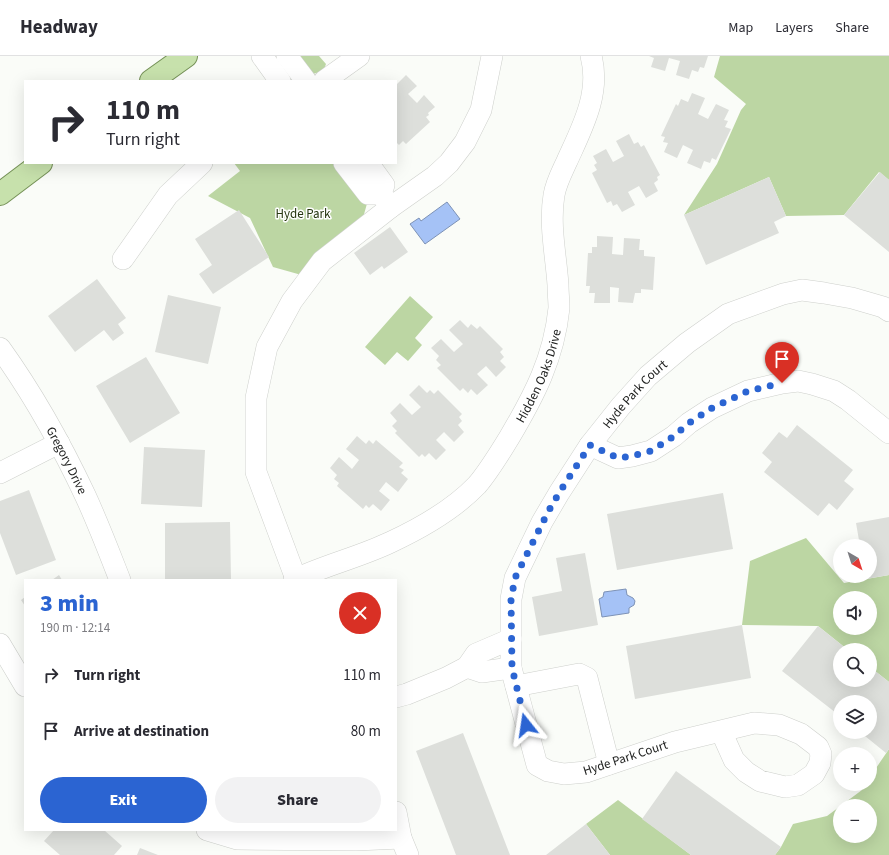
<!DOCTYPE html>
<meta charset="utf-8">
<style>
body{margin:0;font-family:"Source Sans 3",sans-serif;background:#f2f2f3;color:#2b2b33;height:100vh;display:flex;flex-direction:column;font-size:15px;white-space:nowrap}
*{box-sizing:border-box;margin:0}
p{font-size:13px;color:#7c7c81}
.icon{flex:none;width:22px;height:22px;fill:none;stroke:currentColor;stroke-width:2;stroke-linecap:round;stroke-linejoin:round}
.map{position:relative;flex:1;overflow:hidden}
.sheet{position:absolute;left:24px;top:523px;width:373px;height:252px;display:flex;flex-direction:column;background:#fff;border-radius:0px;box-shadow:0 4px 16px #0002}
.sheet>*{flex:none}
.top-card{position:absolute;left:24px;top:24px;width:373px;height:84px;border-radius:0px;box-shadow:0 4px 16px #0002;background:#fff;color:#2b2b33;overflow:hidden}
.needle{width:26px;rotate:141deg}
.tools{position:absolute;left:833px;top:483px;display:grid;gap:8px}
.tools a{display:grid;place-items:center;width:44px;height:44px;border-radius:50%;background:#fff;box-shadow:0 4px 16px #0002;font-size:20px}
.pin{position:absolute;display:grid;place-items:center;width:34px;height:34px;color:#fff;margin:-41px -17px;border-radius:50% 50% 50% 0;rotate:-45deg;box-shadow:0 0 4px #0007}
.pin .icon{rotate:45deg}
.me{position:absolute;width:44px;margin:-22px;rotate:345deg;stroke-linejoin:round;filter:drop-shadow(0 0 3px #0008)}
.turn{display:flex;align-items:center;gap:14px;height:84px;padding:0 16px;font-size:18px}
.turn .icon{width:52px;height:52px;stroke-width:2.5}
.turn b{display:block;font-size:28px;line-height:34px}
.round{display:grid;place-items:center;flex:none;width:42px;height:42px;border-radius:21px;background:#f2f2f3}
.head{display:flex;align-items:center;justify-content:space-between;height:68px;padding:0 16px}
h1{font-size:24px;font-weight:800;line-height:30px;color:#2b64d2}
.primary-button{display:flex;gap:8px;margin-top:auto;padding:8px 16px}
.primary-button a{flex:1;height:46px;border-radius:24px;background:#2b64d2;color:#fff;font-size:16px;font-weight:800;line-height:46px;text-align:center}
.primary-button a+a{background:#f2f2f3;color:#2b2b33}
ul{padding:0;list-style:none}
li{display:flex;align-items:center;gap:12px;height:56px;padding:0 16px}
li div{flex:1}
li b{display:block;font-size:15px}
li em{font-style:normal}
header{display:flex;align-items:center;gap:24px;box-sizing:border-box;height:56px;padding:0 20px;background:#fff;border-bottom:1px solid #e1e1e2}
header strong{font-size:19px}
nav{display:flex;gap:22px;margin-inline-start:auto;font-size:14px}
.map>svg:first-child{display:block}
.green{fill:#bcd6a3;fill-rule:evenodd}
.water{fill:#a5c2f6;stroke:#7d92b6}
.building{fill:#dddfdb}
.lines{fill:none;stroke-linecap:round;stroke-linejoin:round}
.minor-casing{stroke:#ced0cc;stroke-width:22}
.major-casing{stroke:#759157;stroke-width:24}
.minor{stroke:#fff;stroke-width:21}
.major{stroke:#c7e1ac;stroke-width:22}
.route{stroke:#2b64d2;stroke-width:7;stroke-dasharray:0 12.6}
.labels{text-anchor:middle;stroke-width:3;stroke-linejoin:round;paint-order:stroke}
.park-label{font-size:13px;fill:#263710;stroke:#fff}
.street-label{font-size:13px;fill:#212221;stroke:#fff}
</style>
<header>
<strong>Headway</strong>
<nav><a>Map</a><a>Layers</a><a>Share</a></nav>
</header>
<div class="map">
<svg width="889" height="799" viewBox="0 0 889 799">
<rect width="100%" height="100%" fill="#fafcf8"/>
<path class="green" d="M296 0H319L326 8C324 15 320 16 313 18Z
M720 0H889V124L879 116 844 159 786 160 769 121 684 159 717 108 741 54 746 48 714 21Z
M234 107H340L368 144 361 169 305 220 273 211 250 162 208 140 240 115Z
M410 240 433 261 415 282 422 289 408 305 397 296 385 309 365 291Z
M806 482 844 527 889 519V626L870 611V594H848L818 570 742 569 750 505ZM840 542H870V572H840Z
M889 693V799H775L781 791 793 768 827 760 862 734 865 728H870V721ZM840 750H870V780H840Z
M618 744 691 799H610L586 768Z"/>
<path class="water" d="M447 146 460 163 425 188 410 168 419 162 421 165Z
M626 533 627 539 633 542 635 545 634 549 629 552V557L602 561 599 543 603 541 604 536Z"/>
<path class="building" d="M649 0H708L704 12 700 11 698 16 692 14 689 23 676 19 680 5 669 2 665 15 651 11 654 2Z
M406 19 417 30 408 38 417 47 424 39 435 51 428 57 429 59 426 61 430 66 406 88 403 85 399 89 396 86V26L397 28Z
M692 37 705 42 698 58 708 63 716 48 729 54 724 64 728 65 725 71 731 73 716 104 712 102 710 107 704 105 701 113 687 107 693 94 683 89 677 102 664 96 668 87 663 86 665 81 661 80 676 48 678 50 681 43 688 46Z
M629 78 634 88 638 86 641 91 644 89 660 119 657 121 658 124 654 127 658 135 646 142 639 130 628 136 635 149 622 156 617 148 613 150 611 145 607 147 592 117 597 114 594 109 597 107 593 100 606 93 613 106 624 100 616 85Z
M880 116 889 124V196L844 159Z
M769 121 786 160 774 166 779 177 706 209 684 159Z
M239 154 269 201 213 238 199 218 212 209 195 183Z
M390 171 408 196 384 213 382 210 370 219 354 197Z
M597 180 613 181 612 198 623 199 624 182 640 183 639 194H644V200L655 201 653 234 641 233V237H635L633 247 618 246 619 232 610 231V247H594L595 237H589L590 230H586L588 197H592V191H597Z
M97 223 126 262 118 268 124 277 113 285 104 274 75 296 48 260Z
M168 239 221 251 208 308 155 296Z
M460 264 468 272 471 268 477 273 480 270 503 293 500 296 504 301 500 305 506 311 496 321 486 310 477 318 488 329 477 339 471 333 468 337 463 332 460 335 437 312 441 309 436 304 439 300 431 292 441 283 454 296 463 288 449 274Z
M146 301 180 357 130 387 96 330Z
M419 329 427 337 430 334 434 338 438 334 462 358 459 361 462 365 458 369 464 376 454 386 444 376 436 384 446 394 436 404 429 397 425 401 422 398 419 401 395 377 397 375 392 370 397 365 390 357 400 347 412 359 421 351 409 339Z
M797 369 853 414 844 425 854 433 837 454 829 447 818 460 764 416 772 406 762 397 779 376 787 382Z
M357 380 366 388 369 384 373 388 376 384 403 407 399 411 404 414 401 417 408 423 398 436 386 426 379 435 390 444 381 455 373 448 369 452 366 449 363 453 337 430 339 427 334 423 337 419 330 412 339 401 352 413 359 404 346 393Z
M144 391 205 394 202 451 141 448Z
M29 434 56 504 16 519 0 477V445Z
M723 437 733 493 617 514 607 458Z
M889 461V519L866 523 865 520H870V490H860L856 467Z
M230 466 231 524H165V467Z
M585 497 598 569 539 580 532 541 562 535 556 502Z
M59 519 62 524H52Z
M25 541V550L21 544Z
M742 569 751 622 635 643 626 590Z
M818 570 848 594H840V624H870V611L889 626V693L886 697 860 676H870V646H840V660L782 615Z
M463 677 510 799H456L416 695Z
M676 715 781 791 775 799H691L642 763Z
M586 768 610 799H546Z
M54 774H104L122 790 114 799H60L44 785Z
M140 792 158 799H137Z"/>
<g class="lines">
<defs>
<g id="minor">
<path d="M262 0 280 25"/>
<path d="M287 0 306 25"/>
<path d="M324 25 359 0"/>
<path d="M344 107 368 138H381"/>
<path d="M368 107 384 129 381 138 391 151"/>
<path d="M123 203 168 139 202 107"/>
<path id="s1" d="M0 292C33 338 61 388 85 439 98 467 109 496 120 524"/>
<path d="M590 389 618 402 632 400 651 395 674 380 689 367 712 352 748 335 782 327 798 325 812 328 834 335 848 344 889 377"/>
<path d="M0 417 59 387"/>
<path d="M296 523 256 416V342L267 291 292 245 322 205 391 151 435 120 449 107 465 86 481 54 492 0"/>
<path id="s2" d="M294 524C325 509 360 501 391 486 421 472 454 453 477 429 489 415 499 398 509 382 534 340 554 302 559 252 559 245 558 237 558 229 556 199 549 169 554 139 556 127 562 116 567 105 582 72 601 37 591 0"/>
<path d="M0 588 25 630"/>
<path d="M467 611 482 616 511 612"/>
<path d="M516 630 579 618 587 622 609 708"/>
<path d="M396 641 407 638 446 622 467 611 476 598 511 583"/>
<path id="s3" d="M721 675 734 704 746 716 760 725 785 731 798 729 814 718 820 707 821 698 818 691 801 678 779 669 754 667 675 686 586 716 564 718 548 715 537 709 511 612V543L515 522 542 466 559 437 590 389 621 350 648 320 687 287 728 258 783 238 802 234 824 237 852 242 883 251 889 255"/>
<path d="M396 756 401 782 408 799"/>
<path d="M207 774 237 783 356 784 401 782"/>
</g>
<path id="major" d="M151 25 186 0
M0 138 41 107"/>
</defs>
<use href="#minor" class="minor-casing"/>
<use href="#major" class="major-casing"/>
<use href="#minor" class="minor"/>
<use href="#major" class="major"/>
</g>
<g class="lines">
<path class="route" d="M526 669 512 612 511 544 515 522 548 456 559 437 590 389 618 402 632 400 651 395 674 380 689 367 712 352 748 335 782 327"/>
</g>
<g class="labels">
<g class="park-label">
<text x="303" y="162">Hyde Park</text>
</g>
<g class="street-label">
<text dy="5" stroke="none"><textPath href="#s2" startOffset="334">Hidden Oaks Drive</textPath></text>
<text dy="5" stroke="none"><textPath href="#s3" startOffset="861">Hyde Park Court</textPath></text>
<text dy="5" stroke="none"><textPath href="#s1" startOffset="131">Gregory Drive</textPath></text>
<text transform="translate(625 701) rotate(-18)" y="5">Hyde Park Court</text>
</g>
</g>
</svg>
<div class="tools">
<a><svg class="needle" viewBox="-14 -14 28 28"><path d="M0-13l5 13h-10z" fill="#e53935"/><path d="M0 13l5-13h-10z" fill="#7c7c81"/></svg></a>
<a><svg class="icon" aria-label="sound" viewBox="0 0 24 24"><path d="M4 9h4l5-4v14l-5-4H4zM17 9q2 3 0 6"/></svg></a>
<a><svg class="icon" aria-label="search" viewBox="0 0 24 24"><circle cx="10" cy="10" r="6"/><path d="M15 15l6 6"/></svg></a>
<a><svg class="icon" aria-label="layers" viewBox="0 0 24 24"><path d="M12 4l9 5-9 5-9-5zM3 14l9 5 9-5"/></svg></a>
<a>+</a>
<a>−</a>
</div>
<div class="pin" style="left:782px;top:327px;background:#d93025"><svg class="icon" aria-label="arrive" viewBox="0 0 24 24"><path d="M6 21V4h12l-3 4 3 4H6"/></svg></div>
<svg class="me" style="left:526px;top:669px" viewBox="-20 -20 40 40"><path d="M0-17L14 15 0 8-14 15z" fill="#2b64d2" stroke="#fff" stroke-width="4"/></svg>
<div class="top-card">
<div class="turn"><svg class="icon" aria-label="right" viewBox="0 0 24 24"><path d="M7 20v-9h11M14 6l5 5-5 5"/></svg><div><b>110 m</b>Turn right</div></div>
</div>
<section class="sheet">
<div class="head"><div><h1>3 min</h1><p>190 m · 12:14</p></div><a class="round" style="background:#d93025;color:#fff"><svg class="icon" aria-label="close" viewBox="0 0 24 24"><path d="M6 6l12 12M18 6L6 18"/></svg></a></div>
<ul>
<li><svg class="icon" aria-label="right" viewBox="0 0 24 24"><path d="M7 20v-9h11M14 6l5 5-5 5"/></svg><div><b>Turn right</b></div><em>110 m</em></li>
<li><svg class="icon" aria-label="arrive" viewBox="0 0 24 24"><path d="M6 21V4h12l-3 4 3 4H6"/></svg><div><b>Arrive at destination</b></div><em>80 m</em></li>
</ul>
<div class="primary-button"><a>Exit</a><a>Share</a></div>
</section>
</div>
